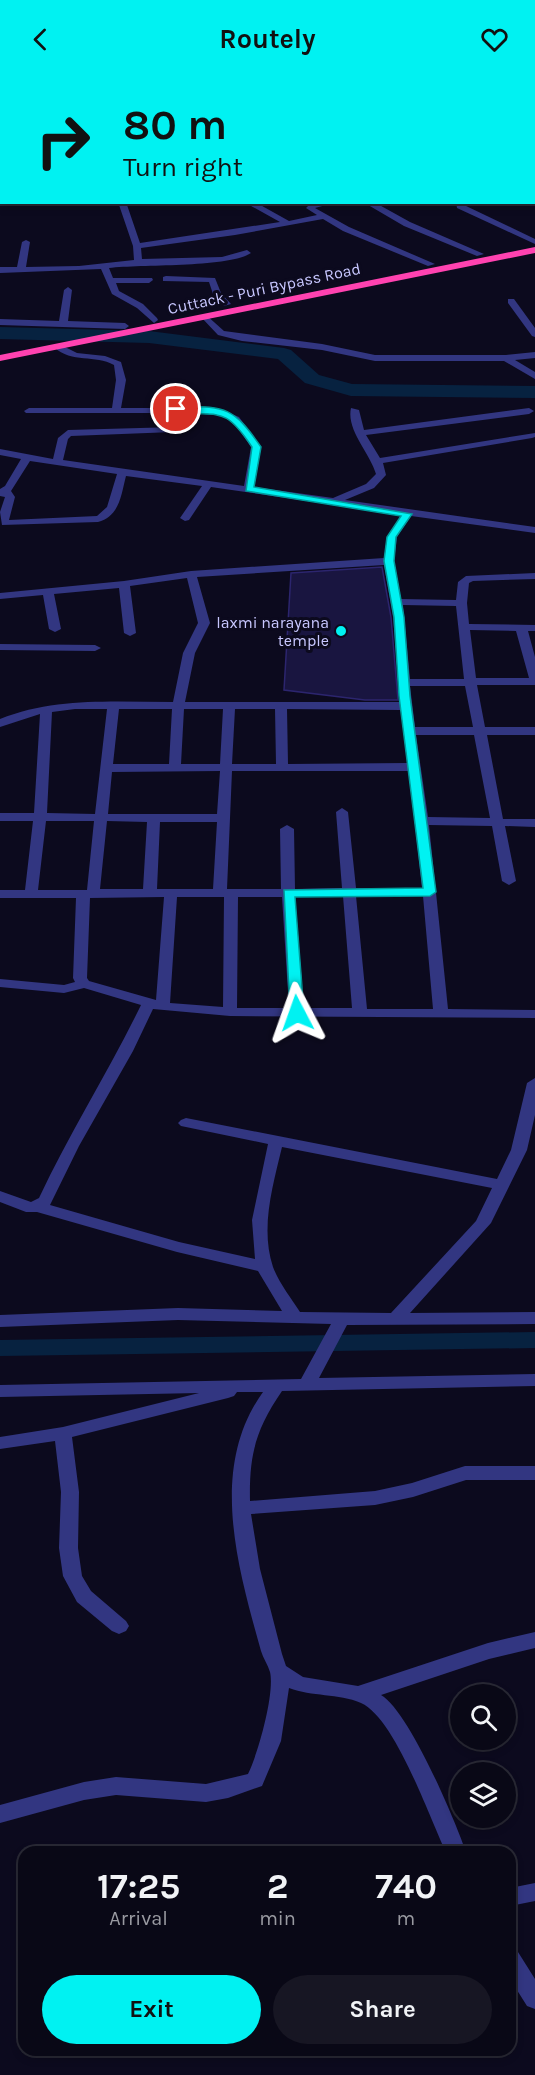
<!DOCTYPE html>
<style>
body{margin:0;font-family:Karla,sans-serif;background:#171623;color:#f1f3f6;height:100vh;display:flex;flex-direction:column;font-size:22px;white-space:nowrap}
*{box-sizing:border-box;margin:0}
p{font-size:20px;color:#999aa1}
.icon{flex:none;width:33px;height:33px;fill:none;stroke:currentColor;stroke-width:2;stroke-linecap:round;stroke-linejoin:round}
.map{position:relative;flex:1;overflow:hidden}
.side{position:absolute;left:18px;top:1768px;width:498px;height:210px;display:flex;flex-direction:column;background:#090816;border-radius:18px;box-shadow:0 3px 9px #0003,0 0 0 2px #292935}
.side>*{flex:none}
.hud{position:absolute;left:0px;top:0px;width:536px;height:126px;box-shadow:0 3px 9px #0003,0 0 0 2px #292935;background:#00f2f2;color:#111;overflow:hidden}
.fabs{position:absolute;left:450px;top:1606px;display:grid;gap:12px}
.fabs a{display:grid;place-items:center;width:66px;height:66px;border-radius:50%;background:#090816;box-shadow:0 3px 9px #0003,0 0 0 2px #292935;font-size:30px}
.pin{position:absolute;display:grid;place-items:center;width:51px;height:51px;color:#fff;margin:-26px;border:3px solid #fff;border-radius:50%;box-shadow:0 2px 6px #0007}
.me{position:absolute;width:66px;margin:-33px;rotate:356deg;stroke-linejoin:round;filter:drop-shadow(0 0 4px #0008)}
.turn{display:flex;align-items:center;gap:21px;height:126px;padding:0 24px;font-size:27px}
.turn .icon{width:78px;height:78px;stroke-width:2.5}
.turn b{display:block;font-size:42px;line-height:51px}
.eta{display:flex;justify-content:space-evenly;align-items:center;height:102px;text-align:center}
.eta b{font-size:36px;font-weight:700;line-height:42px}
.cta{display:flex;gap:12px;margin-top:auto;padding:12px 24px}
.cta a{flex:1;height:69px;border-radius:36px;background:#00f2f2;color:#111;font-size:24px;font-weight:700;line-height:69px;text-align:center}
.cta a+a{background:#171623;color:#f1f3f6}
header{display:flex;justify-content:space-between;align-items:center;height:78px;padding:0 24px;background:#00f2f2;color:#111;font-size:27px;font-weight:700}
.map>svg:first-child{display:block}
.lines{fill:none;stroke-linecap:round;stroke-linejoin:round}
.canal{fill:#072240;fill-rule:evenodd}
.river{fill:#072240;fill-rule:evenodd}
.building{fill:#191540;stroke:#2c256e;stroke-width:1.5}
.minor{fill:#323681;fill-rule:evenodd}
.highway{fill:#ff42b0;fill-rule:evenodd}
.route{fill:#00f2f2;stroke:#009d9d;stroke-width:1.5}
.poi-dot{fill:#00f2f2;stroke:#0c0a1e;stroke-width:2}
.labels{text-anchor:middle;stroke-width:6;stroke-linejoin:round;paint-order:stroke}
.far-street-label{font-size:16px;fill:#c8c7ff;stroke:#0c0a1e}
.far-poi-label{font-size:16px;fill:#c8c7ff;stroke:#0c0a1e;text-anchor:end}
</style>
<header><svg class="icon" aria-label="back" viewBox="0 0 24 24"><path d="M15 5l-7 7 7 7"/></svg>Routely<svg class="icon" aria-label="heart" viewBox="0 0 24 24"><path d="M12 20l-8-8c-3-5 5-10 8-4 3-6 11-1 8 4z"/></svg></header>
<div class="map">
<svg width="535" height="1997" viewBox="0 0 535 1997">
<rect width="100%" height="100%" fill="#0c0a1e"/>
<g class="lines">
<path class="canal" d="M535 1254V1270L0 1278V1262Z"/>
<path class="river" d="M0 249 149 253 284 270 291 272 319 297 352 306 535 308V320L351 318 305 305 278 281 149 265 0 261Z"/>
</g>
<path class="building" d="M382 489 391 539 398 622H365L284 612 291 495Z"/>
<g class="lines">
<path class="minor" d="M58 0H65L66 2H59Z
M237 0H243L244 2H237Z
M534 44H535V48H534Z
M534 84H535V88H534Z
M534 108H535V112H534Z
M118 124H126L140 165 280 144 244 124H255L289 143 317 137 306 130 311 125 337 124 315 130 349 149 435 186 428 188 343 153 323 141 235 157 141 170 142 181 222 179 247 172 251 175C228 190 142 186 109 190L113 200H152L153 202 149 205H116L119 213 143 226 157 240 158 242 154 245 137 230 112 216 101 191 0 195V189H17L22 164 26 162 30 164 26 189 79 188 134 182 133 168Z
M363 124H374L410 144 484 176 477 178 404 148Z
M456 124H464V127L535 161V166L457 130Z
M166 198 215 200 221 215 231 226 224 228 213 216 209 204 163 203V199Z
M68 209 72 212 68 243 125 245 129 248 125 251 0 247V241L59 243 64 212Z
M508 221H514L535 250V259L532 258 508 225Z
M205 236 224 253 322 266 375 277H506L535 274V280L515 282 535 294V301L504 283H375L322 272 242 263 218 257 201 239Z
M59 266 77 275 105 278 121 284 126 302 121 330H217L239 339 261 369 254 409 333 420 366 406 376 396C370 375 346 352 351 330L359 332 364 352 529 330 534 333 529 336 366 357 380 380 535 355V359L532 360 383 385 386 397 374 410 345 422 535 449V455L411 438 397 459 394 483 401 521 456 522 458 504 466 498 535 495V501L473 503 469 505 467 525 469 546 535 547V553H528L535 579V607H477L485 649H535V657H487L503 741H535V749L505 748 516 803 509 807 502 803 492 748 429 747 448 931 535 932V940L230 938 153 931 133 973 79 1068 50 1127 179 1164 255 1181 252 1142 268 1066 181 1048 178 1045 181 1042 186 1040 497 1101 511 1072 527 1005 535 1000V1037L527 1072 491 1145 410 1235 535 1234V1246L347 1247 319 1300 535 1296V1308L282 1313C256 1351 249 1376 250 1423L375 1413 412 1405 465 1388H535V1402H466L413 1419 375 1427 251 1436 260 1491 282 1576 286 1588 303 1599 358 1608 488 1565 535 1554V1570L489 1581 381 1617C409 1633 455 1742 466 1774H446C429 1739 395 1640 361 1625 338 1615 312 1619 289 1610L281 1663 262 1708 228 1720 206 1724 116 1717 84 1722 0 1745V1727L84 1704 116 1699 206 1706 248 1696C258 1676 275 1615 270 1594 268 1587 263 1580 261 1573 238 1490 208 1390 263 1314H237L234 1318 228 1320 72 1359 79 1414 78 1470 82 1498 91 1513 126 1543 129 1548 126 1553 119 1556 112 1553 77 1524 63 1498 59 1470 61 1414 55 1363 0 1371V1359L63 1349 199 1315 0 1319V1307L301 1301 331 1246 178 1242 0 1249V1237L178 1230 282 1233 258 1193 177 1174 37 1134H26L0 1124V1113L31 1124 39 1120C70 1054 109 993 141 927L84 910 64 915 0 909V901L64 907 75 904 73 900 76 820H0V812H25L33 743H0V735H34L40 636 0 649V641C55 619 114 624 173 624L183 575 198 545 187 500 130 508 136 555 130 558 124 555 119 510 54 516 61 551 55 554 49 551 43 517 0 521V515L124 503 191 493 384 480 387 459 402 437 211 409 189 442 185 443 180 440 202 408 126 398C121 417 120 438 98 444L2 447 0 434 5 419 0 418V411L5 408 21 381 0 377V371L53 381 58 360 68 352 176 349 178 351 173 354 71 358 68 361 63 382 244 408 251 369 233 343 213 335H26L24 333 29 330H112L116 302 114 287C95 276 72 286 54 269ZM30 383 117 396 107 429 97 438 9 442 15 419 11 413ZM384 487 393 539 400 624H185L195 575 210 545 197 499ZM403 527 456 528 464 601H410ZM470 552 516 553 529 600H476ZM410 608H465L473 649H415ZM75 631H107L95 736 47 735 52 634ZM119 631H172L169 686H113ZM184 631H223L220 686H181ZM235 631H275L276 686H232ZM287 631 401 632 408 685 288 686ZM416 657H474L490 740 428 739ZM220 693 217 736H108L112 694ZM232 693H409L422 810H356L348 734 342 730 336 734 342 810 295 811 294 751 287 747 280 751 281 811H227ZM46 743H94L87 812H38ZM107 743 147 744 143 811H100ZM160 744H217L213 811H157ZM343 818 352 930H304L295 819ZM356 818H423L433 931H367ZM164 819 156 922 89 903 87 900 90 820ZM177 819H224L223 929 170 925ZM238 819H282L289 930H237ZM282 1069 492 1110 476 1143 391 1235 300 1234C291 1220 279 1205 273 1189 260 1150 273 1107 282 1069Z
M0 566 95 567 101 570 95 573 0 572Z
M535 1805V1823L510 1828V1810Z
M510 1871 518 1874 535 1901V1931L527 1928 510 1901Z"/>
<path class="highway" d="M535 169V175L0 283V277Z"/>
</g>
<path class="route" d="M176 328C225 329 232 327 261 369L254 409 412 436 396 459 394 483 404 539 410 618 436 814 430 818 295 819 304 935 297 939 290 935 284 812 423 810 399 618 394 539 384 483 387 459 401 438 246 413 252 369C222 324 218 341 173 333V329Z"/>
<circle class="poi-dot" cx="341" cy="553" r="6"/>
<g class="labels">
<g class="far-street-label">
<text transform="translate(264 210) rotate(-12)" y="6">Cuttack - Puri Bypass Road</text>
</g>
<g class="far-poi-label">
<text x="329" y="550">laxmi narayana<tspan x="329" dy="18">temple</tspan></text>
</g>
</g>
</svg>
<div class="fabs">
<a><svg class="icon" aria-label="search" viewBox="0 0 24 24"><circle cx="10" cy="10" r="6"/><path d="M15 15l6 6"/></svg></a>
<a><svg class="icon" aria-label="layers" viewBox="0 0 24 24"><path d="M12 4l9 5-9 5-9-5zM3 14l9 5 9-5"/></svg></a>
</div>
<div class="pin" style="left:176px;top:331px;background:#d93025"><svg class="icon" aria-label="arrive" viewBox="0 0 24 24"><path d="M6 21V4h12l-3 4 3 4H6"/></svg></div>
<svg class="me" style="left:297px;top:935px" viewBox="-20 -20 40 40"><path d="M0-17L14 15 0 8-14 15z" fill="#00f2f2" stroke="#fff" stroke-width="4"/></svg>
<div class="hud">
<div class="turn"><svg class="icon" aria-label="right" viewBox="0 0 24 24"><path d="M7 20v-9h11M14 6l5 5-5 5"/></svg><div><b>80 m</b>Turn right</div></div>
</div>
<section class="side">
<div class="eta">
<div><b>17:25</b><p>Arrival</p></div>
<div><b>2</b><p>min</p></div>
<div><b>740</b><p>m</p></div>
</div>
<div class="cta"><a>Exit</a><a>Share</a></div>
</section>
</div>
